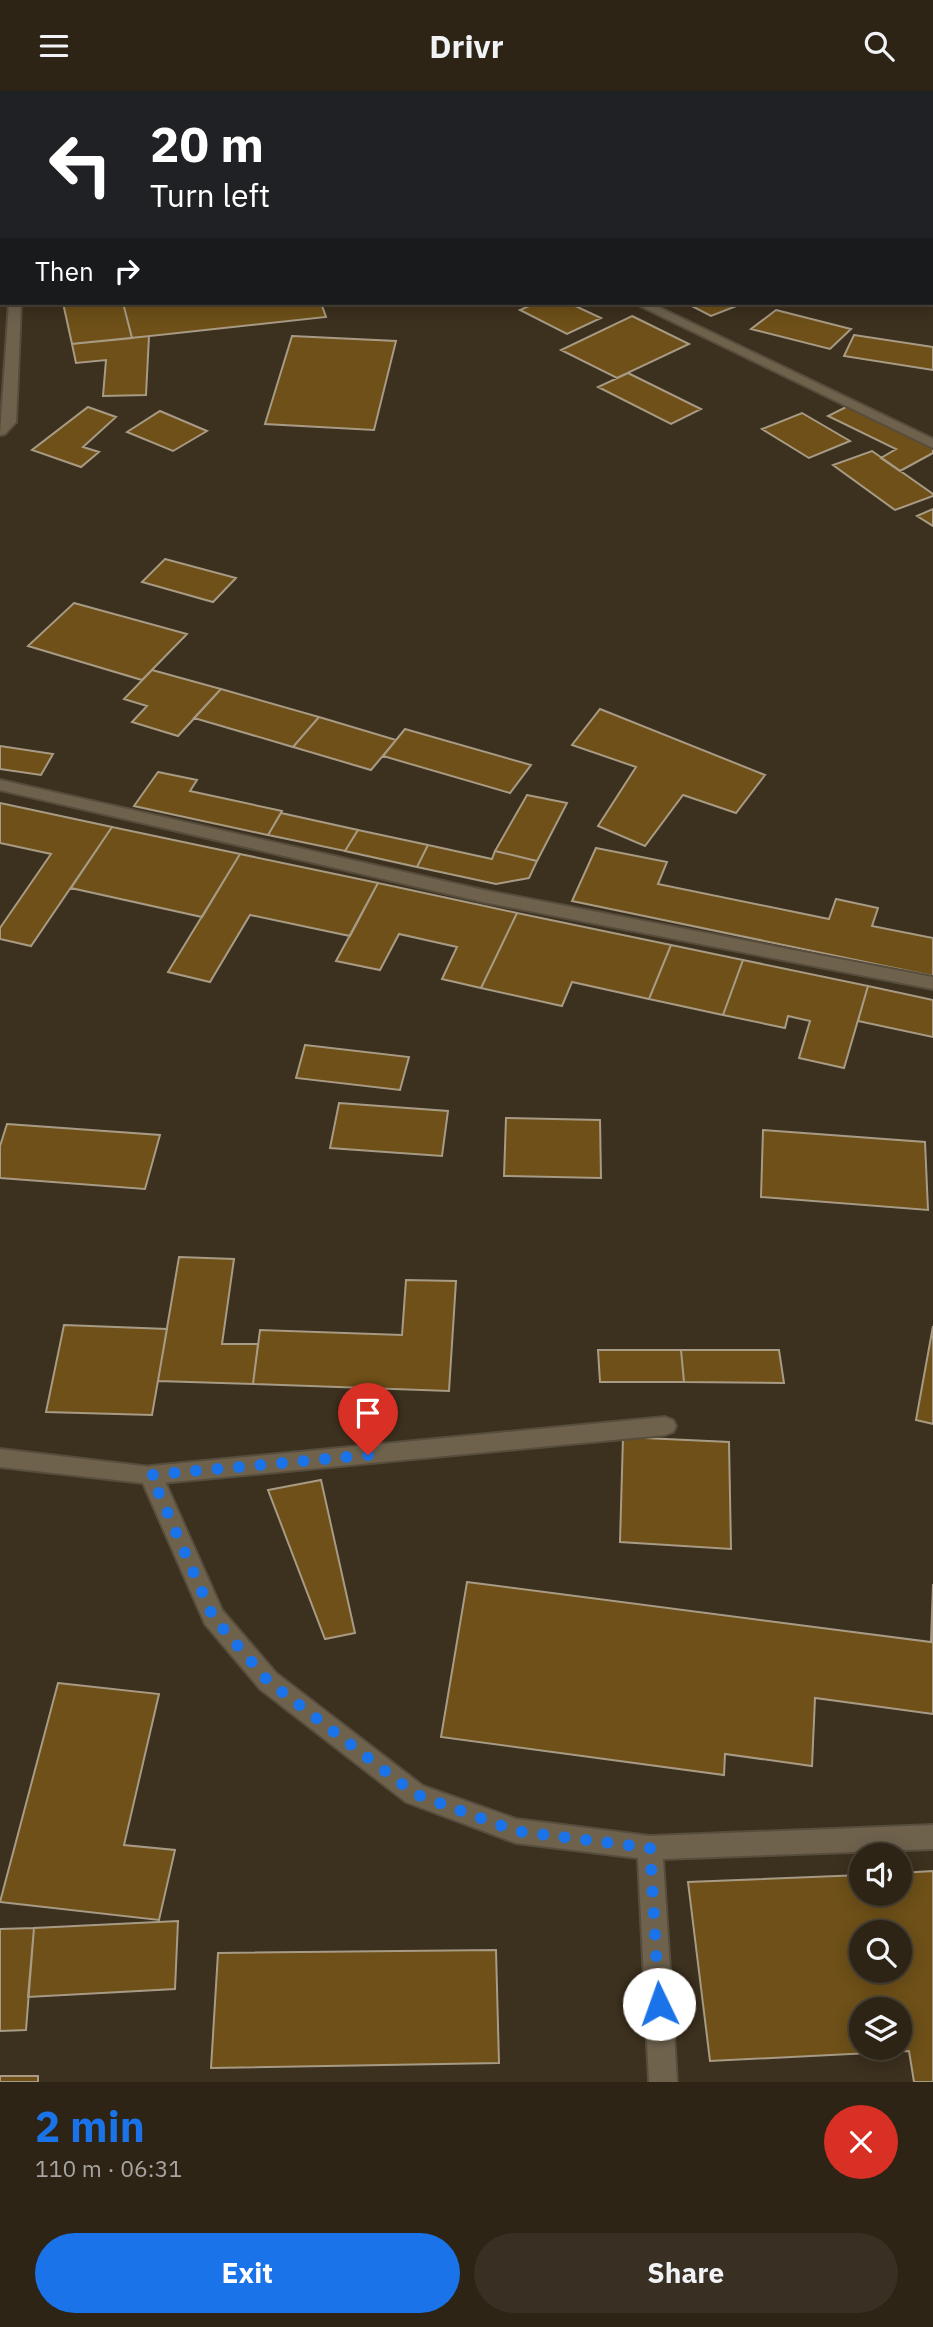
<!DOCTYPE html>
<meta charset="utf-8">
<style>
body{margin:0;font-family:"IBM Plex Sans",sans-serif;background:#393023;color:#f1f3f6;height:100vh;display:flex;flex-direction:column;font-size:26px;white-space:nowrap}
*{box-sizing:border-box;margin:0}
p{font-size:23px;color:#a7a4a1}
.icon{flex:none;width:38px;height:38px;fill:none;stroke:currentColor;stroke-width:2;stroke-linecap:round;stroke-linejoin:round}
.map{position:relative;height:1991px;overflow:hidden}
.side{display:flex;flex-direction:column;background:#2d2416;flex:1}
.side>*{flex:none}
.top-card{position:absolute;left:0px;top:0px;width:934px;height:214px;box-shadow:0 4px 18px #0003,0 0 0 2px #484135;background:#202124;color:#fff;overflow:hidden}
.buttons{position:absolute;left:849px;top:1752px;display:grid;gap:14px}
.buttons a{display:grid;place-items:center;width:63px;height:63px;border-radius:50%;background:#2d2416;box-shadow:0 4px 18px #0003,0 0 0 2px #484135;font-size:35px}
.pin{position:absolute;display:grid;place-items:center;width:60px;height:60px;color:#fff;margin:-72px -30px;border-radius:50% 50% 50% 0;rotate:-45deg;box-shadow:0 0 7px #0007}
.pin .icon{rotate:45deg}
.me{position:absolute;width:77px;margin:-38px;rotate:357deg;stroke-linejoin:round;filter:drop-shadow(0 0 5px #0008)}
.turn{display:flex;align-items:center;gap:24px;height:147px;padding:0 35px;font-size:32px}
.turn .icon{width:91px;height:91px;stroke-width:2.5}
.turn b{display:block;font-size:49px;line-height:60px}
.then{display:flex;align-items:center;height:66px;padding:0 35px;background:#0003;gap:14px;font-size:26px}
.round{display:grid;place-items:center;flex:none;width:74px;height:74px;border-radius:37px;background:#393023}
.head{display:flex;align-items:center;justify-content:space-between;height:119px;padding:0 35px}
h1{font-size:42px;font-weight:700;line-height:52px;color:#1a73e8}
.button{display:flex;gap:14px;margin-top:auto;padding:14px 35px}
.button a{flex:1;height:80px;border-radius:42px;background:#1a73e8;color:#fff;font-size:28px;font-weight:700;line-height:80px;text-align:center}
.button a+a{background:#393023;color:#f1f3f6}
header{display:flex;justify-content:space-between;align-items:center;height:91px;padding:0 35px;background:#2d2416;font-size:32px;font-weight:700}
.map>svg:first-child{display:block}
.building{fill:#6e5018;stroke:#a89b85;stroke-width:2;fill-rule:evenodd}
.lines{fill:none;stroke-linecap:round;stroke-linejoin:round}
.service-casing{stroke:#574d3d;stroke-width:4}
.minor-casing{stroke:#574d3d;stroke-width:4}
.service{fill:#6e624d;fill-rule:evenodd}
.minor{fill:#6e624d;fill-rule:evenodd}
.route{stroke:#1a73e8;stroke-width:12;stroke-dasharray:0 21.6}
</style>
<header><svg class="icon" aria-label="menu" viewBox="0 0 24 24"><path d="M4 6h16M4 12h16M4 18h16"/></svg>Drivr<svg class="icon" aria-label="search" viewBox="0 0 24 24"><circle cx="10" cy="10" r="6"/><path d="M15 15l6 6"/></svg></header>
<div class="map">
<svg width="933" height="1991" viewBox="0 0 933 1991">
<rect width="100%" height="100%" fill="#3c301e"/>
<path class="building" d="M171 0H241L244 2H173Z
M380 0H449L463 2H385Z
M734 0H855V2H734Z
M63 212H123L132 247 72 253Z
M123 212H321L326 226 132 247Z
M536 212H569L601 227 567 243 520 219Z
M686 212H744L711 225Z
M776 219 851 238 830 258 751 238Z
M632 225 689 253 617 287 561 259Z
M854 244 933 256V279L844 265Z
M149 245 146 304 103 305 106 269 76 272 72 253Z
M292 245 396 250 374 339 265 333Z
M628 282 701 318 671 333 598 296Z
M848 315 933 356V362L900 380 881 367 896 358 828 325Z
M88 316 116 326 83 356 99 361 81 376 32 359Z
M160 320 207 340 173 360 127 341Z
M802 322 850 350 809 367 762 338Z
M872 360 933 403V405L895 419 833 374Z
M933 418V435L917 425Z
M165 468 236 487 213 511 142 491Z
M74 512 187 543 142 589 28 555Z
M152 579 221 598 178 645 132 631 147 615 124 608Z
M221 598 319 626 293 656 194 627Z
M600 618 765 684 736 722 683 704 645 755 598 735 636 676 572 654Z
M319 626 396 649 371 679 293 656Z
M405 638 531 674 510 702 383 665Z
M0 655 53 663 41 684 0 678Z
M158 681 197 689 190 700 282 720 268 744 134 715Z
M527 704 567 712 537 770 495 760Z
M0 712 112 736 31 855 0 848V837L51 763 0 752Z
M281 722 358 739 345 760 268 744Z
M112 736 240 763 202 826 71 797Z
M358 739 428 754 417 776 345 760Z
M428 754 492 768 495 760 537 770 529 787 496 793 417 776Z
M596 757 667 771 658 793 829 828 836 808 878 817 872 835 933 847V885L572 810Z
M240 763 378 792 350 845 250 824 210 891 168 881Z
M378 792 517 822 481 897 442 888 457 856 399 843 380 879 336 870Z
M517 822 671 854 649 908 572 891 562 915 481 897Z
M671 854 743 869 723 924 649 908Z
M743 869 868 895 844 977 799 967 810 930 788 925 785 937 723 924Z
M868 895 933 909V946L858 930Z
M305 954 409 966 400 999 296 987Z
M339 1012 448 1020 442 1065 330 1057Z
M506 1027 600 1029 601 1087 504 1085Z
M7 1033 160 1044 145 1098 0 1087V1055Z
M763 1039 925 1051 928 1119 761 1106Z
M179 1166 234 1168 222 1253H258L253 1293 158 1290Z
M406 1189 456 1190 449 1300 253 1293 260 1239 402 1244Z
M64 1234 167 1238 152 1324 46 1321Z
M933 1235V1333L916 1329Z
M598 1259H681L684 1291H600Z
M681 1259H779L784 1292 684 1291Z
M623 1346 729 1351 731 1458 620 1451Z
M321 1389 355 1542 325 1548 268 1399Z
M467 1491 931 1551 933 1493V1623L815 1607 812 1675 725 1663 724 1684 441 1646Z
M58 1592 159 1603 124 1754 175 1759 159 1829 0 1811Z
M933 1780V1991H914L909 1960 710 1970 688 1791 861 1784V1802H900V1782ZM861 1841H900V1880H861ZM861 1918H900V1956H861Z
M178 1830 175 1898 28 1906 34 1837Z
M34 1837 26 1939 0 1940V1838Z
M496 1859 499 1972 211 1977 218 1862Z
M0 1985H38V1991H0Z"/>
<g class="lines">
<defs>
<path id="service" d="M316 0H328L329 2H317Z
M332 0H352L353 2H334Z
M665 1326 673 1329 676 1335 673 1341 665 1344 151 1393 143 1391 140 1384 143 1377 151 1375Z"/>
<path id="minor" d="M284 0H297L298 2H286Z
M9 212 21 213 16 331 5 343 0 344Z
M634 212H650L933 348V357Z
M0 689 483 799 933 886V898L483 811 0 699Z
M0 1358 159 1377 222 1519 276 1582 423 1695 516 1728 650 1745 933 1734V1758L663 1768 677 1991H649L638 1767 516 1752 406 1711 260 1598 205 1533 143 1392 0 1376Z"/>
</defs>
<use href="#service" class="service-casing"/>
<use href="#minor" class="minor-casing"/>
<use href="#service" class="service"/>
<use href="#minor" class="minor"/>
</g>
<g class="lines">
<path class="route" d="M368 1364 151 1384 213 1526 268 1590 415 1703 516 1740 650 1757 659 1913"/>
</g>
</svg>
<div class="buttons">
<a><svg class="icon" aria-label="sound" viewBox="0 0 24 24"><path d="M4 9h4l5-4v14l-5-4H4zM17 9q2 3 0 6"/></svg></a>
<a><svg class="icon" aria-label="search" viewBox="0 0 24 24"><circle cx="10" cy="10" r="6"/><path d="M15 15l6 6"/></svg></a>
<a><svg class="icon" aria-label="layers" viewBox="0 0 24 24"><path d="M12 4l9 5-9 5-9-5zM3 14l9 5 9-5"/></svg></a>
</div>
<div class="pin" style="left:368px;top:1364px;background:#d93025"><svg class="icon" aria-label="arrive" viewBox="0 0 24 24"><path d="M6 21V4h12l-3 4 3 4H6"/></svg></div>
<svg class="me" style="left:659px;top:1913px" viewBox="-20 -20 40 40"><circle r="19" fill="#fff"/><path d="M0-13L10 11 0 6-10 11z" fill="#1a73e8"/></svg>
<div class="top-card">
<div class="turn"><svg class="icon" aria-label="left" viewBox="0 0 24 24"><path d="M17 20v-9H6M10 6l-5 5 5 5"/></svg><div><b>20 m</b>Turn left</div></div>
<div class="then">Then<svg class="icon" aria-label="right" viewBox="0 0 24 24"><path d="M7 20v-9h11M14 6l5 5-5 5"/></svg></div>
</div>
</div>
<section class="side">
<div class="head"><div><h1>2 min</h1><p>110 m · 06:31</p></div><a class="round" style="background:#d93025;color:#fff"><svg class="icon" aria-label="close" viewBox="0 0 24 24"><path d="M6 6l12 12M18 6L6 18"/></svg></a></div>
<div class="button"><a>Exit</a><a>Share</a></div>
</section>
